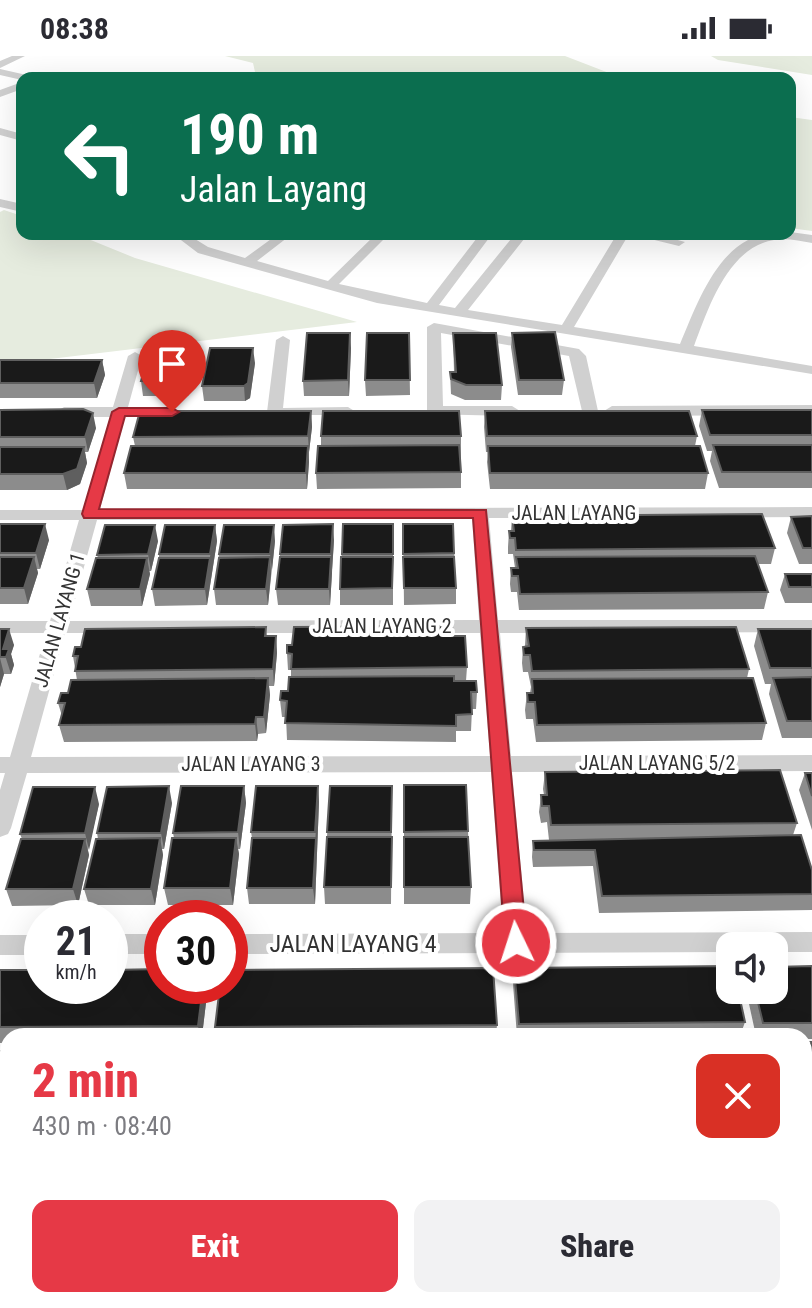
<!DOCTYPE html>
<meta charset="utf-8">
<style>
body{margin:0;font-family:"Roboto Condensed",sans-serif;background:#f2f2f3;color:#2b2b33;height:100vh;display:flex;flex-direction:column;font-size:30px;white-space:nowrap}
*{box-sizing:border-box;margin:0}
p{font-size:26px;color:#7c7c81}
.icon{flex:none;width:44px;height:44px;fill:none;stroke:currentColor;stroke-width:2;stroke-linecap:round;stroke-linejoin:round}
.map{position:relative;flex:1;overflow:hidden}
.side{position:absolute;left:0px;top:972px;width:812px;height:280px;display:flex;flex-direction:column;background:#fff;border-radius:24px 24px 0 0;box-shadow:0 8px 32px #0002}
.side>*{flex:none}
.banner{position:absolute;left:16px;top:16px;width:780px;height:168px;border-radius:16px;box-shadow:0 8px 32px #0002;background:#0b6e4f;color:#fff;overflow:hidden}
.controls{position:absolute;left:716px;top:876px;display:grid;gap:16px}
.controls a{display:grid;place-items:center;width:72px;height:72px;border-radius:16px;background:#fff;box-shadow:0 8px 32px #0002;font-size:40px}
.speed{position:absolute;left:24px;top:844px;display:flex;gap:16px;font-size:40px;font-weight:700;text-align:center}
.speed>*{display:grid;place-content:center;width:104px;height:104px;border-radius:50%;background:#fff;box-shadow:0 8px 32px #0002;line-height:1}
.speed small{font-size:20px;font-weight:400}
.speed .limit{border:12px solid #d22;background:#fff;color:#111}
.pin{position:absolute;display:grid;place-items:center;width:68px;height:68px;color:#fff;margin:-82px -34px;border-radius:50% 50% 50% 0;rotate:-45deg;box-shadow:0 0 8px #0007}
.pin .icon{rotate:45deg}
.me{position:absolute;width:88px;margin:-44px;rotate:356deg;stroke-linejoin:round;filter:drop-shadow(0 0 6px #0008)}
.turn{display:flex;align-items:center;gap:28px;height:168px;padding:0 32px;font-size:36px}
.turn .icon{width:104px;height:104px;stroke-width:2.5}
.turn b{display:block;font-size:56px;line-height:68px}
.round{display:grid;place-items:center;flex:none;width:84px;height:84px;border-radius:16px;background:#f2f2f3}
.summary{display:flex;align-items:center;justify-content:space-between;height:136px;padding:0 32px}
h1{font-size:48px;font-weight:800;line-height:60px;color:#e63946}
.primary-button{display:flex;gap:16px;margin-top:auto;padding:16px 32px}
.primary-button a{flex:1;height:92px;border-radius:16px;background:#e63946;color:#fff;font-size:32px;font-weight:800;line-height:92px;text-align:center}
.primary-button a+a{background:#f2f2f3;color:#2b2b33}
.status{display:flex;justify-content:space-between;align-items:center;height:56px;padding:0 40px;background:#fff;direction:ltr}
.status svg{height:22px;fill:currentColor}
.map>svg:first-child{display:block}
.green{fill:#e6ecdf}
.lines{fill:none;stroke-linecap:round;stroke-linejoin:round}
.minor{fill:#d0d0d0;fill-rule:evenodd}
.wall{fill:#8c8c8c}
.shaded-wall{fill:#5f5f5f}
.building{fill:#1a1a1a;stroke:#5f5f5f;stroke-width:2}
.route{fill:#e63946;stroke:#96252e;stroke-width:2}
.labels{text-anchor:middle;stroke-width:8;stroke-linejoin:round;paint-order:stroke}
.street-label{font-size:20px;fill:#333;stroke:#fff}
.near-street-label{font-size:24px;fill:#333;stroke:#fff}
</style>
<div class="status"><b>08:38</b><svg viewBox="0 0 49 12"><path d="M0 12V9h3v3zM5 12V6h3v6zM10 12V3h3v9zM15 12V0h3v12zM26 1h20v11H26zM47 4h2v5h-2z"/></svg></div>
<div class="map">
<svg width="812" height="1252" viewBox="0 0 812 1252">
<rect width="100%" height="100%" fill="#fff"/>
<path class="green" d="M225 0H565L622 22H251L255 16 253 7Z
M711 0H812V19L718 4Z
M790 61 812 64V175L790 172Z
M4 154 22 160V178H76L135 202 357 266 0 309V156Z"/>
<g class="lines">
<path class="minor" d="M12 0H25L0 12V5Z
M0 13 31 20 32 22 22 24 0 19Z
M22 26V33L0 41V34Z
M0 72 22 78V85L0 79Z
M0 143 22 148V156L0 151Z
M790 176 812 179V187C800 185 787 182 774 184 728 191 708 253 694 290L812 310V318L377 247 198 197 173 178H187L208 191 245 202 278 178H292L257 205 328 225 376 178H389L339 228 427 247 480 178H492L439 249 455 252 515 178H528L468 254 562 269 617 178H629L574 271 680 288C695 253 712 203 748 184 762 177 779 180 790 176Z
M630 178H656L685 186 679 190Z
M434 267 579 293 586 300 598 355 590 360 582 355 569 300 441 277 443 350H512L520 355 512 360 427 358V271Z
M283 280 290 284 283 352 348 351 356 356 353 359H270L267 356 276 284Z
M135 296 142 300 128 351H164L172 356 164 361H125L100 453 812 451V461L489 462 498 564H812V576L500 577 511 700 812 699V715L512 716 527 877 812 876V896H774V890H730V896L230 898V878L503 877 491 716 27 717 11 772 8 778 0 781V734L5 717H0V701H10L46 577H0V565H50L79 464H0V454H83L110 361H64L56 356 64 351H113L128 300ZM472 462 479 564 69 565 97 464ZM65 577H480L490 700 31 701Z
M812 349V359L612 360 604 355 612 350Z
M110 878H162V898H110Z
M0 879H42V899H0Z
M804 1111H812V1139H804Z
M0 1114H8V1142H0Z"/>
</g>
<path class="wall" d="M409 277 410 339 366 340 365 324Z
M453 277 502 329 501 344H465L451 338 450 316H454Z
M512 277 564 324 562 339H518L511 291Z
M351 292 349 340H304L303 325Z
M0 304H102L105 319 97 342H0Z
M195 307 188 340H143L141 325Z
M255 307 250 342 245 345H204L202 330Z
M0 354 96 372 88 396H85L87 407 80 428 67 434H0Z
M702 354H812V432H719L710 405 712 395H707L699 370Z
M311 355 312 371 309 396V406L307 433H127L124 417 135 390 133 381Z
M485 355 697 380 695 390 708 417 705 433H490L487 406 488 396H486L484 371Z
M321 380H461V432L317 433 316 417 321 390Z
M512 460 775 492 771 508H758L768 536 764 553 519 554 517 536H511L510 528 511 512H515L513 498H508V491L509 475H511Z
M812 460V508H799L787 477 791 461Z
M0 468 49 484 40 513H37L38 517 28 548H0Z
M343 468H393V549H340V533Z
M403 468H453L456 532V548L404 549Z
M215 469 217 485 207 549 155 550 152 533 159 502V498Z
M334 484 330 549H278L276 533 280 498Z
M158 485 151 515H149L150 518 142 550H91L87 533 98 502 97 499Z
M275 485 268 549H216L214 533 219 498Z
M785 518H812V547H785L780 534Z
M266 571 267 580H276L277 597 274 630H269L270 639 266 677 258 678 257 685 64 686 59 669 62 660 58 647 68 637 77 624 73 600Z
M526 572 749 613 747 622 766 667 762 684 536 686 533 663H526L525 654 527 637H530L531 631 528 616H523L522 607 523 591 525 590Z
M0 573 14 589 11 598 14 609 11 618H4L0 631Z
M758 573H812V682H782L769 638 771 628H765L754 590Z
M453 580 467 611 466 625 477 636 476 653H472L471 675H456V686L287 684 286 661H282L280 644 288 635 291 621V614H288L287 597Z
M545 716 797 767 793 779 812 814V854L599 857 593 810 533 811 532 801 533 785 549 784 547 766 541 767 539 756 541 739H544L543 733Z
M805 717H812V774L799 734Z
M404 729 468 775 471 831 470 848H404Z
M244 730 246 747 240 793H238L239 798 233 849H168L164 832 174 782 173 777Z
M318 730 319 746 315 848H249L247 832 252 782 251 776Z
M330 730H392L391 848H325L324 831Z
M172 747 164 793H162L163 799 155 849H89L84 833 98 783 97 777Z
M99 748 88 794 89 799 78 849 12 850 6 833 22 783 20 778Z
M812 910V983H804V980H756L746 934H774Z
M514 912 745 966 740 980H517L513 928Z
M0 914 208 930 202 980H8V987H0Z
M497 969 496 980H217L215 971Z
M804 986H812V1064H804Z
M0 995H8V1073H0Z
M812 1166V1252H747L745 1244H804Z
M0 1170 387 1244V1252H0Z
M432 1244H723L720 1252H432Z"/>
<path class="shaded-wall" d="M350 277 351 292 349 340 348 324Z
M193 292 195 307 188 340 186 325Z
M253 292 255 307 250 342 245 345 244 330Z
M102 304 105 319 97 342 94 327Z
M311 355 312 371 309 396 308 380Z
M93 357 96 372 88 396 85 381Z
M308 390 309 406 307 433 306 417Z
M84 391 87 407 80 428 67 434 63 418Z
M45 468 49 484 40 513 36 497Z
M333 468 334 484 332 514 331 498Z
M155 469 158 485 151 515 148 498Z
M215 469 217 485 207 549 205 533Z
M274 469 275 485 272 514 270 498Z
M34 501 38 517 28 548 24 532Z
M270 501 271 518 268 549 266 533Z
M331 501 332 517 330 549 329 533Z
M147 502 150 518 142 550 140 533Z
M9 573 14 589 11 598 14 609 11 618 3 593Z
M276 580 277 597 274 630 273 613Z
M0 602 4 618 0 631Z
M268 622 270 639 266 677 264 661Z
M256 661 258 678 257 685 255 668Z
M169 730 172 747 164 793 161 777Z
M244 730 246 747 240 793 238 776Z
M318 730 319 746 315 848 313 832Z
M95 731 99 748 89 794 85 777Z
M160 782 163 799 155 849 151 833Z
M236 782 239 798 233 849 230 832Z
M85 783 89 799 78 849 73 833Z
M203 930H208L202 980H200L198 970Z"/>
<path class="building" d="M555 276 564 324H519L512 277Z
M307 277H350L348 324 303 325Z
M367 277H409L410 324H365Z
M453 277H496L502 329H466L451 323 450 316H456Z
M193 292 186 325H141L150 293Z
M210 292H253L248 327 244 330H202Z
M0 304H102L94 327H0Z
M83 353 93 357 85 381H0V354Z
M702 354H812V379H710Z
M140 355H311L308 380 133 381Z
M323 355H459L461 380H321Z
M485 355H689L697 380H487Z
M459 389 461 416 316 417 318 390Z
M713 389H812V416H722Z
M131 390H308L306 417H124Z
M488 390H700L708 417H490Z
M0 391H84L77 413 63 418H0Z
M762 458 775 492 516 494 515 482H510L509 475H514L512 460Z
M812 460V492H803L791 461Z
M0 468H45L36 497H0Z
M333 468 331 498H280L283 469Z
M343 468H393V498H342Z
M403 468H453L454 497 403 498Z
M105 469H155L148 498 97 499Z
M165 469H215L210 498H159Z
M224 469H274L270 498H219Z
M755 500 768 536 520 538 518 520H512L511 512H518L516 501Z
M0 501H34L24 532H0Z
M270 501 266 533H214L219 502Z
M280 501H331L329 533H276Z
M341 501H393L392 532 340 533Z
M403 501H454L456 532H404Z
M96 502H147L140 533H87Z
M159 502H210L205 533H152Z
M785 518H812V531H789Z
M452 570 453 580H465L467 611 291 613 292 598 287 597V589H292L294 571Z
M266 571 265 580H276L273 613 75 615 78 600H73L75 591H81L85 573Z
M736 571 749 613 532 615 530 599H524L523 591 529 590 526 572Z
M0 573H9L3 593H9L6 601H0Z
M758 573H812V612H770Z
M454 620V625H476L477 636H471L472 658 456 659V670L285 667 287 645 280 644 281 635H288L289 621Z
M812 621V665H787L773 622Z
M268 622 264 661H256L255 668 59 669 65 647H58L61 637H68L71 624Z
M753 622 766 667 537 669 535 646H528L527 637H533L532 623Z
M780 714 797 767 551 769 549 750H542L541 739H547L545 716Z
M805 717H812V740Z
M404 729H466L468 775 404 776Z
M169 730 161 777H97L107 731Z
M181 730H244L238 776 173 777Z
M256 730H318L315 776H251Z
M330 730H392L391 776H327Z
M33 731H95L85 777 20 778Z
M801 779 812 814V838L602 840 595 794H534L533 785Z
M327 781H392L391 831H324Z
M404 781H468L471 831H404Z
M160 782 151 833H84L96 783Z
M172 782H236L230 832H164Z
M252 782H316L313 832H247Z
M21 783H85L73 833H6Z
M730 910V934H738L745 966 519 968 514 912Z
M812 910V967H763L755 934H774V911Z
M493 912 497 969 215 971 220 930H230V914Z
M162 913V930H203L198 970 0 971V914H42V930H110V914Z
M804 986H812V1049H804Z
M0 995H8V1058H0Z
M804 1166H812V1244H804Z
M0 1170H8V1244H387V1245L0 1248Z
M432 1244H528L432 1245Z"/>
<path class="route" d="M119 352H172L179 356 172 360H125L99 453 486 454 527 887 524 893H508L505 887 473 462H84L82 458 112 356Z"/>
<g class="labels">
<g class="street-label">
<text x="574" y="464">JALAN LAYANG</text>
<text transform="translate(59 564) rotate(-74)" y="7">JALAN LAYANG 1</text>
<text x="382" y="577">JALAN LAYANG 2</text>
<text x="657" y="714">JALAN LAYANG 5/2</text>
<text x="251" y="715">JALAN LAYANG 3</text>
</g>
<g class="near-street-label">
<text x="353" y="896">JALAN LAYANG 4</text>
</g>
</g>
</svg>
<div class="controls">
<a><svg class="icon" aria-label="sound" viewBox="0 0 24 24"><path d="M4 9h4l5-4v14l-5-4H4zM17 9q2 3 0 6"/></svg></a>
</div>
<div class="speed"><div>21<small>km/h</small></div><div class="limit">30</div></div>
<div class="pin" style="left:172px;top:356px;background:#d93025"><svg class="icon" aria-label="arrive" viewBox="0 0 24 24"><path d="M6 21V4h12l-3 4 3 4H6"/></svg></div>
<svg class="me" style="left:516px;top:887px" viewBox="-20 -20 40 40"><circle r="17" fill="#e63946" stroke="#fff" stroke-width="3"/><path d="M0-11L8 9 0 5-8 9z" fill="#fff"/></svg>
<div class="banner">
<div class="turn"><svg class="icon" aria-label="left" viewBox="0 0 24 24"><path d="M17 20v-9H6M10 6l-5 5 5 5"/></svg><div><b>190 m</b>Jalan Layang</div></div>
</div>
<section class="side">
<div class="summary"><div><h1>2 min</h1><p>430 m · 08:40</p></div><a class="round" style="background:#d93025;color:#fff"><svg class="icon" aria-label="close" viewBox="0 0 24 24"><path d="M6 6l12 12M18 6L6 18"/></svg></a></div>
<div class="primary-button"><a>Exit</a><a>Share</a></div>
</section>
</div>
